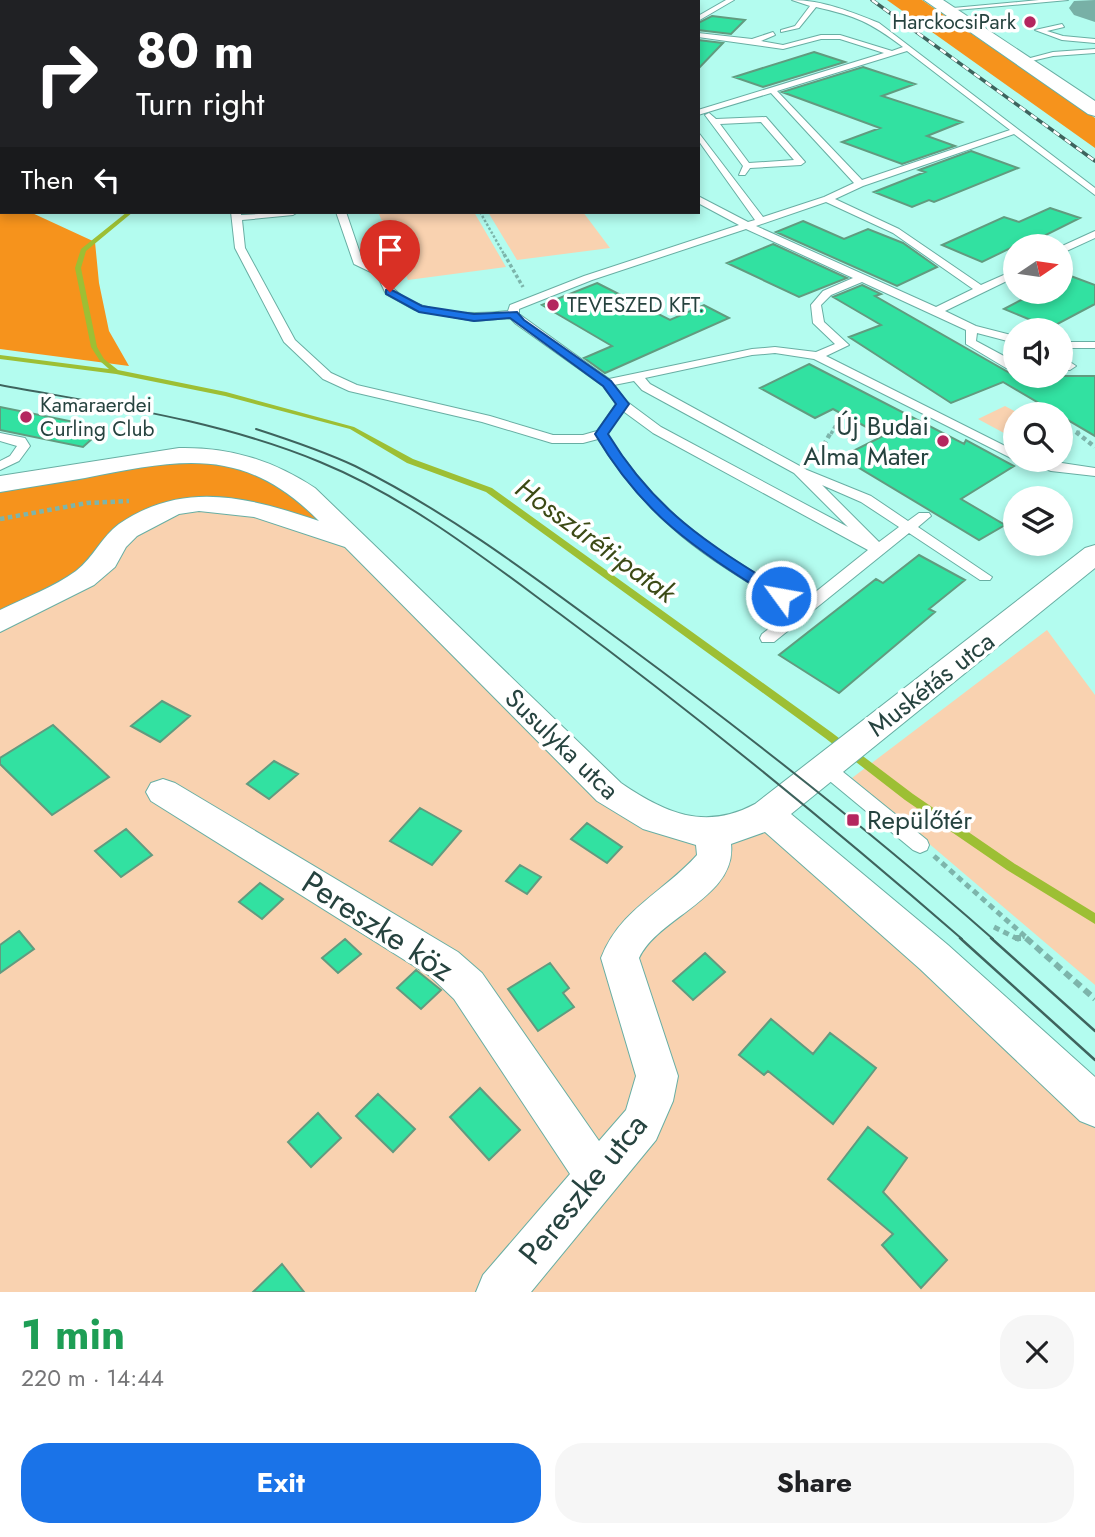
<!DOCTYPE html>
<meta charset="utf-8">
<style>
body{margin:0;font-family:Jost,sans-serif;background:#f6f6f6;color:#202124;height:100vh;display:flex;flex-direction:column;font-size:26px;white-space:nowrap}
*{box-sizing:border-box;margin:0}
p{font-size:23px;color:#757577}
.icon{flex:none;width:38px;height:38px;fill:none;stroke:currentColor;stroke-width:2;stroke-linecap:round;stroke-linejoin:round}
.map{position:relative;height:1292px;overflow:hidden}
.details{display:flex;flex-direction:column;background:#fff;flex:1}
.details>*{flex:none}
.banner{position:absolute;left:0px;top:0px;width:700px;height:214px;box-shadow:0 4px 10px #0003;background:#202124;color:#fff;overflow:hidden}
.needle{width:46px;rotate:77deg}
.buttons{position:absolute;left:1003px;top:234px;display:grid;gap:14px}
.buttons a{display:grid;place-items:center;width:70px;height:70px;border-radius:50%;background:#fff;box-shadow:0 4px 10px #0003;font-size:35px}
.pin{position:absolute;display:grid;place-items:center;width:60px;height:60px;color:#fff;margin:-72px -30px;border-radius:50% 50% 50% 0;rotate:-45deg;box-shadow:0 0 7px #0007}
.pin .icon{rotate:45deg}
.me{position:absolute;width:77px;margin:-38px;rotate:302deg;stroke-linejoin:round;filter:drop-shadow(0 0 5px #0008)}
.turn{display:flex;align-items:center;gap:24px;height:147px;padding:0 21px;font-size:32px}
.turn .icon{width:91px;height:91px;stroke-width:2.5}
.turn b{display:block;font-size:49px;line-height:60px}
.then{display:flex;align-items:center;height:66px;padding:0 21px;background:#0003;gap:14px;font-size:26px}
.round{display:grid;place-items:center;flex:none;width:74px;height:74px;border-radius:28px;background:#f6f6f6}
.head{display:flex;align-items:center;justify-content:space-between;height:119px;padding:0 21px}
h1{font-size:42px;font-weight:700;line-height:52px;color:#1e9e55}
.action{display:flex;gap:14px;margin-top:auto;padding:14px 21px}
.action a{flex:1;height:80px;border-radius:28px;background:#1a73e8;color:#fff;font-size:28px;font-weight:700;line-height:80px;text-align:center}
.action a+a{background:#f6f6f6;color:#202124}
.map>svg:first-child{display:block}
.green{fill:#f9d2b0}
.forest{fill:#f6931c}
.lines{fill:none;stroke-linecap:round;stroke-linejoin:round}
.stream{fill:#9dbf34;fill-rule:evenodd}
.taxiway{fill:#78b0a6;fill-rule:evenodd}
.building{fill:#32e1a1;stroke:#619b7f;stroke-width:2}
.service-casing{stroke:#68aea3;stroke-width:2}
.minor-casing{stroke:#68aea3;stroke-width:2}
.tertiary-casing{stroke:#68aea3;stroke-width:2}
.path-far5{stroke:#7db5ab;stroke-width:2;stroke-dasharray:2.5 2;stroke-linecap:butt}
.path-far4{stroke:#7db5ab;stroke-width:2.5;stroke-dasharray:2.5 2;stroke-linecap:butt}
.path-far3{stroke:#7db5ab;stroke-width:3.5;stroke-dasharray:3.5 2.5;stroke-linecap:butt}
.path-far2{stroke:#7db5ab;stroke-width:4.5;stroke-dasharray:4.5 3.5;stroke-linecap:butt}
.path-far1{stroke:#7db5ab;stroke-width:5;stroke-dasharray:6 4.5;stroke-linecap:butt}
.path{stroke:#7db5ab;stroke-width:6;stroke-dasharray:8 5;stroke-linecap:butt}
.service{fill:#fff;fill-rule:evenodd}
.minor{fill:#fff;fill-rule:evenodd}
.tertiary{fill:#fff;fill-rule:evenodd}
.tram-far1{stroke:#3e635d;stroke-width:2}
.tram{stroke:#3e635d;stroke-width:2.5}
.rail-casing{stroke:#3e635d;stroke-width:3.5}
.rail{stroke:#fff;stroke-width:2.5;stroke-dasharray:7;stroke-linecap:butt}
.route{fill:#1a73e8;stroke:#114b97;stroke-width:2}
.poi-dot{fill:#b4275f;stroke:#fff;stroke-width:2.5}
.labels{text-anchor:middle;stroke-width:7;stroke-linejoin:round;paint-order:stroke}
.far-poi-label{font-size:21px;fill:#26433f;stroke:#fff;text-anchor:start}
.poi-label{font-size:26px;fill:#26433f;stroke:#fff;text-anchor:end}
.street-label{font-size:26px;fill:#26433f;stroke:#fff}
.water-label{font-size:28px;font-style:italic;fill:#3c4a15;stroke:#fff}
.near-street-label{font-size:32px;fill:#26433f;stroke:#fff}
</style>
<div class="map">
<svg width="1095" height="1292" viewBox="0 0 1095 1292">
<rect width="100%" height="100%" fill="#b3fcef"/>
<path class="green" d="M378 212H474L506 267 408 280Z
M488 212H583L610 248 517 260Z
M1005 406 1022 415H1015V439L978 419Z
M172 507 257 509 339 538 656 821 767 814 1095 1106V1292H0V622Z
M1047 630 1095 695V985L852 778Z"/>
<path class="forest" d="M887 0H922L1095 118V148Z
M0 198 2 212H30L95 242 99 283 109 331 129 366 0 349Z
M213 458 288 484 339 538 257 509 172 507 105 561 0 622V478Z"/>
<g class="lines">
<path class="stream" d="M522 0H527L524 2H519Z
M127 212H133L86 251 81 268 97 347 104 359 118 370 226 392 354 427 413 459 492 488 831 732 913 794 1015 864 1095 913V924L1007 870 905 800 825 738 486 492 407 463 350 429 225 396 116 374 0 359V355L109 369 100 361 91 347 75 268 81 249Z"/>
<path class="taxiway" d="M1095 0V22L1074 15 1069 8 1074 1Z"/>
</g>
<path class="building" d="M712 16 745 20 731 34 698 30V23Z
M698 40 723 43 698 69Z
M814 52 845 62 763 87 734 77Z
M863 67 915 84 882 96 962 122 927 136 955 146 902 164 842 142 880 128 782 92Z
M971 151 1018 168 934 202 929 200 912 207 874 192 925 172 919 170Z
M1050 208 1080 218 1042 237 1037 235 982 262 942 245 1004 217 1019 222Z
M803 221 844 239 868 229 903 243 937 267 897 286 776 232Z
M773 244 847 278 799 297 727 263Z
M1060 272 1095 285V304L1050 328 1004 309 1036 292H1060Z
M597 283 670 320 704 305 729 318 605 373 584 358 612 346 542 305Z
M862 285 881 294 875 296 1015 376H1095V436L1003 382 951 403 849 337 881 325 833 297Z
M809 364 964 444 966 440 1014 466 961 499 1005 525 979 540 841 457 883 436 833 409 815 418 760 388Z
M0 407 104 428 83 447 0 430Z
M919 555 965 580 929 609 935 612 839 693 779 655 876 579 883 583Z
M162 701 190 716 160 742 131 726Z
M53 725 109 777 52 815 0 764V758Z
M274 761 298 774 269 799 247 784Z
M420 808 461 831 432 865 390 841Z
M587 823 622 847 607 863 571 839Z
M126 829 152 855 121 877 95 851Z
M520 865 541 877 527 894 506 881Z
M260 883 283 899 262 919 239 902Z
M19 931 34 949 0 973V945Z
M345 939 361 954 338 973 322 958Z
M705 953 725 972 693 1000 673 981Z
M550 963 569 988 563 993 574 1007 538 1031 508 989Z
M416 970 441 990 421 1009 397 988Z
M771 1019 813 1054 830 1033 876 1068 833 1124 768 1071 764 1075 739 1055Z
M480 1088 520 1130 489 1160 450 1117Z
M378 1094 415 1129 393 1152 356 1116Z
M318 1113 341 1138 311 1167 288 1142Z
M868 1127 907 1158 883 1192 947 1260 921 1288 882 1245 893 1234 828 1179Z
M282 1264 304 1292H253Z"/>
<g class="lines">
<defs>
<path id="service" d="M78 0H84V2H78Z
M163 0H169L170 2H164Z
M192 0H199L200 2H193Z
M340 0H355L337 2Z
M605 0 616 2H607Z
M726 0H734L698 21V16Z
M792 0C822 0 852 12 879 23L1095 188V195L1014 134 863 186 835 199 899 229 981 285 1015 270V277L945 311 976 326 1015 336V343L977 333 976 341 1015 362V370L1006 368 966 344V330L862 282 831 295 821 305 824 322 849 345 826 356 1015 451V460L814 359 775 353 752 355 645 378 650 384 807 470 871 496 908 521 919 513H929L931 516 918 527 992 577 990 580H980L909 533 774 642H762L760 638 762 634 793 610C708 558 652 526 598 439L583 443H552L482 422 349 391 323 379 284 342 235 248 231 212H241V215L298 212 293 215 242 220 245 248 295 340 331 373 357 385 490 416 553 435H583L597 431 616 404 603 386 516 324 510 318 474 321 415 310 386 294 377 275 354 264 336 212H346L363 262 385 271C388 276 390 286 395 290 420 315 476 315 508 311L510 305 584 276 739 225 698 203V196L748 222 755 220 698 140V132L763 217 824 197 854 183 771 93 698 115V110L884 53 840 39H821L783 49 698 37V33L752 39 773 32 775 35 761 41 783 45 821 35H840L892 51 903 47C870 22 856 16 816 7L799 28 781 32V30L795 26 810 6ZM907 51 1010 130 862 180 777 91ZM826 202 893 233 973 289 936 307 756 226ZM746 229 853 278 823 291 811 305 813 323 835 344 816 352 775 347 752 349 609 379 519 314V309L592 280ZM634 381 642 390 794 473 848 527 661 427 626 401 614 385ZM623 411 653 433 868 550 803 602C718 551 662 520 607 434ZM822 485 861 502 899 527 879 542Z
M1039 0H1068L945 11 942 9Z
M0 18H2V22H0Z
M1062 24 1064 27 1047 31 1063 36 1095 39V43L1062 40 1035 30Z
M1095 49V53L1053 56 1023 63 1019 61 1053 52Z
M709 113 716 119 766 117 805 162 801 165 750 168 745 175H739L743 166 705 115ZM761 122 794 160 749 163 720 124Z
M1095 231V238L1060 254V247Z
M1060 342H1095V348H1060Z
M1060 362H1070L1076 366 1070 370H1060Z
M0 433 25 438 30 446 19 461 0 470V461L10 456 17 446 0 441Z
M1021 460H1042L1095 468V476L1051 471Z
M826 761 832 763 927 840 929 845 927 850 920 853 913 850 820 773 817 768 820 763Z"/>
<path id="minor" d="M179 448C230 447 272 460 315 488L621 783C665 813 705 831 755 804L1085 548 1095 545V568L791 814 948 945 1095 1077V1127L1080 1121 920 969 765 832 731 844C737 897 658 917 639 958L678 1076 673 1101 656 1140 531 1292H476L483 1275 570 1174 454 999 430 976 151 801 146 792 151 783 163 779 175 783 458 952 482 973 599 1141 626 1110 636 1076 601 958C620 909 663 893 697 855L696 845 643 829 597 801 345 547 254 517 199 511 179 514 137 536 126 547 115 567 94 585 0 632V610C25 598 54 587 76 571 94 557 102 536 119 524 185 479 250 498 319 521 244 445 181 459 85 478 57 483 28 487 0 492V476Z"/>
<path id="tertiary" d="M263 0H290L261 2Z
M924 0H943L1095 101V116L1088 114Z
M0 23H2V33H0Z"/>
</defs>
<use href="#service" class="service-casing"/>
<use href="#minor" class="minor-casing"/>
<use href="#tertiary" class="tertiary-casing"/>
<path class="path-far5" d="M236 2 248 0
M465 2 470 0"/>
<path class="path-far4" d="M0 143 2 145
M480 212 505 256"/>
<path class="path-far3" d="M504 254 523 287
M831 434 838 421
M1078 434V428"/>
<path class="path-far2" d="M1076 432 1095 447
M816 459 831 432
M0 519 87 503 129 501"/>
<path class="path-far1" d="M934 856 1028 939
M994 927 1018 939 1024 936"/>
<path class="path" d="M1015 938H1021
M1026 938 1095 999"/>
<use href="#service" class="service"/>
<use href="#minor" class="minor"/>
<use href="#tertiary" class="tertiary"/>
<path class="tram-far1" d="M0 385C107 405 219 420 320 462 408 498 484 558 560 614 699 717 832 826 962 939
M256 429C290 440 323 451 355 466 452 514 538 580 625 644 751 737 875 835 993 939"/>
<path class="tram" d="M960 938 1095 1060
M991 938 1095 1031"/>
<defs>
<path id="rail" d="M872 0 1095 161"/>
</defs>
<use href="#rail" class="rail-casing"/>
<use href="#rail" class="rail"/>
</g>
<path class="route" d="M390 289 422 306 474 314 517 312 524 320 611 381 629 404 608 434C656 513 710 545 786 592L788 596 786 599H775C696 549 644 517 595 434L616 404 603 386 510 318 474 321 419 312 386 294V290Z"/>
<g class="poi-dot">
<circle cx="1030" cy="22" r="7"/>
<circle cx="553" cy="305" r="7"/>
<circle cx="26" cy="417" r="7"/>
<circle cx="943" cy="441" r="7"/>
<rect x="846" y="813" width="14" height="14" rx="3.5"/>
</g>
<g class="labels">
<g class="far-poi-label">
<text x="1016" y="29" text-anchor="end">HarckocsiPark</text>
<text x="567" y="312">TEVESZED KFT.</text>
<text x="40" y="412">Kamaraerdei<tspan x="40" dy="24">Curling Club</tspan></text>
</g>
<g class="poi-label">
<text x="929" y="435">Új Budai<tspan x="929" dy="30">Alma Mater</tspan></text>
<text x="867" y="829" text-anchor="start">Repülőtér</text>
</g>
<g class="street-label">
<text transform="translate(931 684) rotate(-38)" y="9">Muskétás utca</text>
<text transform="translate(562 744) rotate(44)" y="9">Susulyka utca</text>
</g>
<g class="water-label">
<text transform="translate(596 540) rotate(36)" y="10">Hosszúréti-patak</text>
</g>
<g class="near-street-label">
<text transform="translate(378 926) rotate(33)" y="11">Pereszke köz</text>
<text transform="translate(583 1189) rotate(-51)" y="11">Pereszke utca</text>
</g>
</g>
</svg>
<div class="buttons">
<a><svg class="needle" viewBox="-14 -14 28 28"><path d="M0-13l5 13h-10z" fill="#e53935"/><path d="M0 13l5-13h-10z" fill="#757577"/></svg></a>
<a><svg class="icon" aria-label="sound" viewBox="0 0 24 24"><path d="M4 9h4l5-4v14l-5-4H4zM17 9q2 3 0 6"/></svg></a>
<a><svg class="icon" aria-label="search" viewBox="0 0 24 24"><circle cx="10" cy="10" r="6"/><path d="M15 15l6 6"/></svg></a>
<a><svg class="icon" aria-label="layers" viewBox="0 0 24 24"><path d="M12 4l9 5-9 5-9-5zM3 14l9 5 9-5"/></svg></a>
</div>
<div class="pin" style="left:390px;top:292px;background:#d93025"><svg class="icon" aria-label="arrive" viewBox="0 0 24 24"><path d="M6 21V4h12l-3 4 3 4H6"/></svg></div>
<svg class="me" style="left:781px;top:596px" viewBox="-20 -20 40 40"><circle r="17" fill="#1a73e8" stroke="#fff" stroke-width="3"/><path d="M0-11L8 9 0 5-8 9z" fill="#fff"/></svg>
<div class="banner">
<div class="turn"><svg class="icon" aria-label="right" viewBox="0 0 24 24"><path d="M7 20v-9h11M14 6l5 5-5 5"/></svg><div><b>80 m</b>Turn right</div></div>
<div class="then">Then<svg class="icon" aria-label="left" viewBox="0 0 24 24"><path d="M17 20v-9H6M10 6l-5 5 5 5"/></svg></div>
</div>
</div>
<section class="details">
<div class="head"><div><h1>1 min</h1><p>220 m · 14:44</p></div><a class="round"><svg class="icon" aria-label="close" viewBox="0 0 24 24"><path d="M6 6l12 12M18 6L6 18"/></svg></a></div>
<div class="action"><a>Exit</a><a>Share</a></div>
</section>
